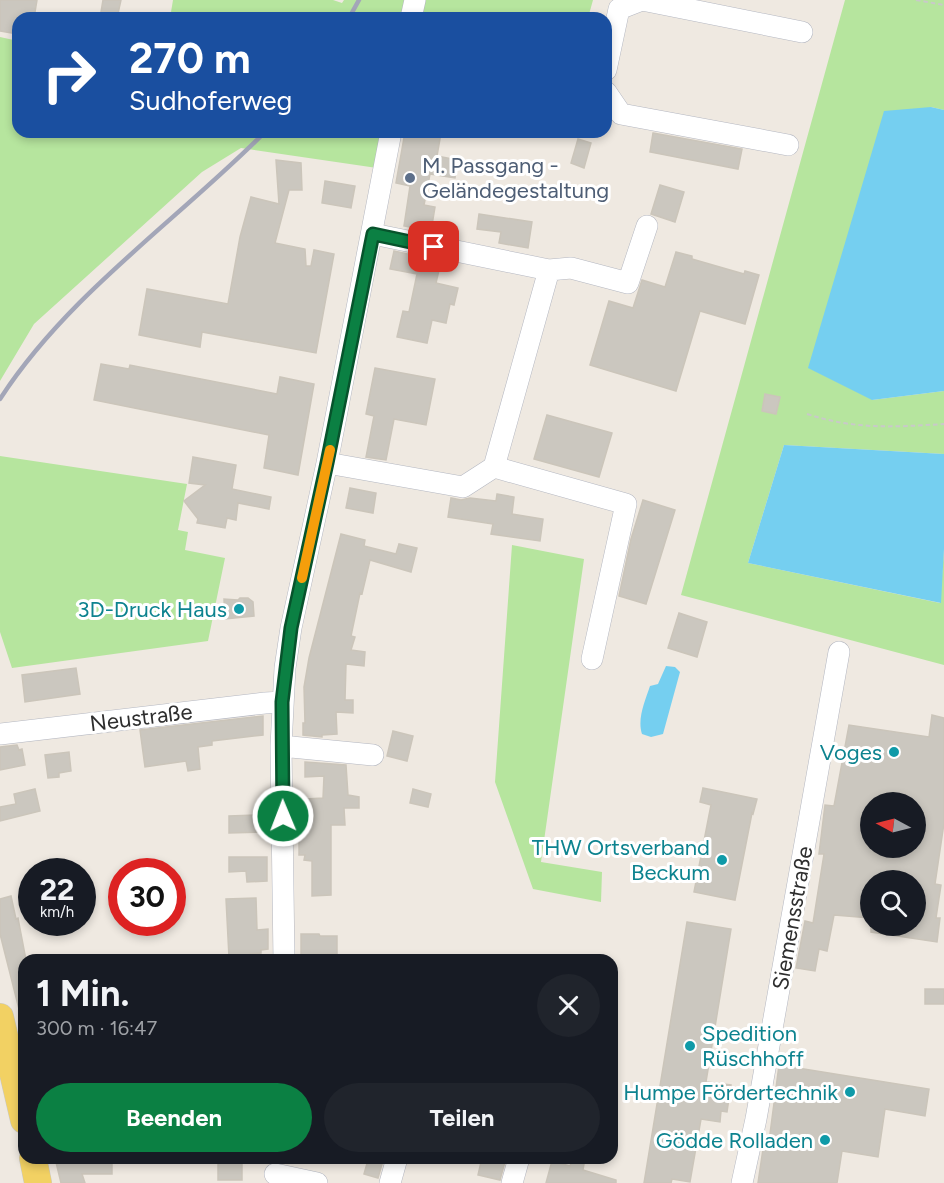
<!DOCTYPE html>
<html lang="de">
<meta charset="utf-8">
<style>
body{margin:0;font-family:Figtree,sans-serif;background:#20242c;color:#f1f3f6;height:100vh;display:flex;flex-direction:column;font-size:22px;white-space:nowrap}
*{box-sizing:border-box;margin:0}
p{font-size:20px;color:#9ea1a6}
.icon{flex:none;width:33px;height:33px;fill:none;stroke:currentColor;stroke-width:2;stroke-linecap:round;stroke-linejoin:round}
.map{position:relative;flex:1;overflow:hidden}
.drawer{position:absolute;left:18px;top:954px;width:600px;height:210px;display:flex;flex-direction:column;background:#171b24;border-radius:18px;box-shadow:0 3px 9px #0003}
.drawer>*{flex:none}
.guide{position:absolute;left:12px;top:12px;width:600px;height:126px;border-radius:18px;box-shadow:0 3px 9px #0003;background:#1a4fa0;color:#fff;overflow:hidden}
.needle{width:39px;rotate:277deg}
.fabs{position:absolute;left:860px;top:792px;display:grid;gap:12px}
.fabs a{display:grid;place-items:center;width:66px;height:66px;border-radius:50%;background:#171b24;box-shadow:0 3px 9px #0003;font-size:30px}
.speed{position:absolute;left:18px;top:858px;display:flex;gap:12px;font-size:30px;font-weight:700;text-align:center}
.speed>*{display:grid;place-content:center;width:78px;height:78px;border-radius:50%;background:#171b24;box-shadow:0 3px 9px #0003;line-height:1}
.speed small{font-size:15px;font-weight:400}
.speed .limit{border:9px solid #d22;background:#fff;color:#111}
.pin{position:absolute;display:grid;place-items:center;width:51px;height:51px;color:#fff;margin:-26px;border-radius:12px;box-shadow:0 3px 9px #0006}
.me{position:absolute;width:66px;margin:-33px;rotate:359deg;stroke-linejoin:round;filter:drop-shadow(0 0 4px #0008)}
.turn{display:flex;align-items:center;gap:21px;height:126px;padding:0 18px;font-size:27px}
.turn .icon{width:78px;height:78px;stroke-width:2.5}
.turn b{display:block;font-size:42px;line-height:51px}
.round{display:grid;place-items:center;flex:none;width:63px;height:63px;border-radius:32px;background:#20242c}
.overview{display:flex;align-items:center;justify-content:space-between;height:102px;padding:0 18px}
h1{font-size:36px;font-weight:700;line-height:45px}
.button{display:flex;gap:12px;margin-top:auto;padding:12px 18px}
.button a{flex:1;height:69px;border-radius:36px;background:#0b8043;color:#fff;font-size:24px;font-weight:700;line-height:69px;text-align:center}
.button a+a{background:#20242c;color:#f1f3f6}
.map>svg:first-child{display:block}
.green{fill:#b6e59e}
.water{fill:#75cff0}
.building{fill:#cbc7bf;stroke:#cbc5ba;stroke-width:1.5;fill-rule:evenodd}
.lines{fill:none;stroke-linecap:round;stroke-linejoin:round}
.minor-casing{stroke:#b4b7c1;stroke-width:22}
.major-casing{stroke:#c9c9c9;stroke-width:28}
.path{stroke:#c9c9c9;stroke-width:2;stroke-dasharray:4.5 3;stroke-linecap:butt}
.minor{stroke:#fff;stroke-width:21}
.major{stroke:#f2d163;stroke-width:27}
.rail{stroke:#a3a6b8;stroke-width:4.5}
.route-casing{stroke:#07532c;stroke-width:15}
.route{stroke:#0b8043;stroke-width:10}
.slow{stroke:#f59e0b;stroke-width:10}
.service-dot{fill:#5c6f8a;stroke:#fff;stroke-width:2}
.culture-dot{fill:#0f9aa8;stroke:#fff;stroke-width:2}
.labels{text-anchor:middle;stroke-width:6;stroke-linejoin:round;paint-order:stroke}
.service-label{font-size:22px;fill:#4e5e75;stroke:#fff;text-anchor:start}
.culture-label{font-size:22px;fill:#0d838f;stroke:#fff;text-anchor:end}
.street-label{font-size:22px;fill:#2e2e2e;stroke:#fff}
</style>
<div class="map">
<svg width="944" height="1183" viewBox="0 0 944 1183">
<rect width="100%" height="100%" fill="#efe9e1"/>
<path class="green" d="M173 0H333L342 3 344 0H593L588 18H170Z
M845 0H944V110L931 107 872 400 944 391V454L784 445 748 563 940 603 944 549V665L681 595Z
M0 37 18 41V132H383L377 168 241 148 202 172 34 324 0 381Z
M0 456 187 484 178 530 188 532 185 550 225 558 208 641 12 668 0 632Z
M512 545 584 559 541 862 602 872 601 902 533 889 495 782Z"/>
<path class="water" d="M931 107 944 110V391L872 400 808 368 884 111Z
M784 445 944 454V549L941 603 748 563Z
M666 666 675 667 680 672 663 734 651 737 642 734C637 719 645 701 650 686L658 684Z"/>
<path class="building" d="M0 0H37L34 18H18V34L0 31Z
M103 0H121L117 18H100Z
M405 132 441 133 437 156 458 160 455 178 430 174 424 205 435 207 431 231 404 226 410 186 396 183Z
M653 133 742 149 738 169 650 152Z
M578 139 591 143 584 168 571 163Z
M276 160 301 163 302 190H289L275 243 305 249 306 266H311L314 250 334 254 316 353 202 332 200 347 139 335 147 289 228 304 240 237 251 197 279 204Z
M325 181 355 186 351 208 322 203Z
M660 185 684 192 675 222 651 214Z
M479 214 532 222 528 248 499 243 501 232 477 229Z
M394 251 421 257 419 266 439 270 436 283 458 288 454 305 450 304 446 323 432 320 427 343 397 337 403 311 409 312 417 274 390 269Z
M676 252 692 256V259L744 274 745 271 759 275 745 324 700 311 676 391 590 365 609 301 633 308 642 280 665 287Z
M101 364 129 369 130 365 277 394 280 377 314 384 298 475 264 468 269 435 94 400Z
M375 368 435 379 426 425 394 419 386 460 366 457 374 416 366 414Z
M765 394 780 397 776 414 762 411Z
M547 415 612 433 599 477 534 459Z
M193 457 236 465 232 489 271 497 269 509 238 503 236 520 227 518 225 528 197 523 198 519 184 501 205 485 189 483Z
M350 488 376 493 373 513 346 508Z
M497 494 514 497 512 514 543 519 540 541 491 534 493 524 448 517 451 498 461 500 470 498 496 501Z
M643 500 675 510 646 604 619 596 631 539Z
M341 534 365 540 364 546 396 554 399 544 417 548 411 572 370 560 362 594 360 593 351 636 355 637 351 650 365 652 364 666 346 664 345 700H353V713L336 712 337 734 322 735V737L303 735V723H305L304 687 309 658Z
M240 598H248L253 602 254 616 225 619 224 599 238 600Z
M679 613 707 622 697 657 668 648Z
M76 668 80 694 25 702 22 675Z
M932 715 944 718V823L935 884 941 885 936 918H940L937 942 871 932V926H915V880H870V918L834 915 827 951 819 949 815 971 796 968 805 921 813 923 824 854H819L825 805 834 806 849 725 929 737ZM870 802H915V848H870Z
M263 716V735L212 741V745L198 747 200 769 188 771 186 761 145 767 140 730Z
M393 731 413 736 407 761 387 756Z
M17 745 19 750 22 749 25 765 0 770V747Z
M69 752 71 771 59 773V777L48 778 45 755Z
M305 762 346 765 348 795 359 797V808H344L345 825H331V895L312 896V861L304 860 305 855H299V833L308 832 306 799 323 798 324 776 305 777Z
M703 788 757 799 753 814 752 813 735 900 694 892 711 805 700 802Z
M35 789 40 811 0 821V807L16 804 14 794Z
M413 789 431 794 428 807 410 803Z
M259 815 260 832 229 833V816Z
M229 857H267V881L247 882 246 871 229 872Z
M11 896 16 919 18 918 26 960H24V1012L20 1013 0 934V899Z
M256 898 257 930 268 929V949L261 950V953L250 954 249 957H229L226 899Z
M687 922 731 929 706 1082 731 1085 727 1112 721 1111 720 1122 701 1119 690 1182 672 1179 671 1183H644Z
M301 934H319L320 936H337V954L301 955Z
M925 989H944V1004H925Z
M779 1065 929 1089 925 1116 885 1109 878 1157 842 1151 837 1183H758L763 1149H768Z
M55 1158H73L74 1161 112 1160V1174H82L85 1183H61Z
M218 1158H242V1180H218Z
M482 1158H506L500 1180 478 1175Z
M368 1160 382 1164 378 1178 364 1174Z
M572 1160 584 1164 583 1170 616 1180V1183H546L552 1161 570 1166Z"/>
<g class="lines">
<defs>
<path id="minor" d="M411 18 415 0
M606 70 619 9 642 0 802 32
M606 92 621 114 788 145
M373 234 549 270 571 268 628 283 647 226
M327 463 463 487 494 467 626 504 592 659
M494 467 549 270
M0 734 265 703 282 702
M281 746 373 755
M284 960 281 746 285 668 291 628 327 463 391 132
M275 1174 317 1183
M390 1183 397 1158
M512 1183 519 1158
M742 1183 756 1119 839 652"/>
<path id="major" d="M0 1017 24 1120
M33 1158 38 1183"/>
</defs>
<use href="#minor" class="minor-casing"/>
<use href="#major" class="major-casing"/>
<path class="path" d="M916 0 944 5
M807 414C856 430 894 427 944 424"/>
<use href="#minor" class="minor"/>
<use href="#major" class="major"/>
<path class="rail" d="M349 18 359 0
M0 399C68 294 178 220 265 132"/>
</g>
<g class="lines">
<defs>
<path id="route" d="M283 816 282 702 291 628 327 463 373 234 434 247"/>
</defs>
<use href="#route" class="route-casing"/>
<use href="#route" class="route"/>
<path class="slow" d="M302 578 330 450"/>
</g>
<circle class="service-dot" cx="410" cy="178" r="6"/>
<g class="culture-dot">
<circle cx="239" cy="609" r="6"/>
<circle cx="894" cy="752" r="6"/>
<circle cx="722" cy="860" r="6"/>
<circle cx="690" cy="1046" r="6"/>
<circle cx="850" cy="1092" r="6"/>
<circle cx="825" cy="1140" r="6"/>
</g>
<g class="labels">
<g class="service-label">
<text x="422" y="173">M. Passgang -<tspan x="422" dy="25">Geländegestaltung</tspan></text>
</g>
<g class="culture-label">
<text x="227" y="617">3D-Druck Haus</text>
<text x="882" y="760">Voges</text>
<text x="710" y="855">THW Ortsverband<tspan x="710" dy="25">Beckum</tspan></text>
<text x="702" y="1041" text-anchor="start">Spedition<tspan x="702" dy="25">Rüschhoff</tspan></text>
<text x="838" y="1100">Humpe Fördertechnik</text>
<text x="813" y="1148">Gödde Rolladen</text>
</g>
<g class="street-label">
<text transform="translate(141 717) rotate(-7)" y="8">Neustraße</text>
<text transform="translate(792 918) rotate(-80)" y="8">Siemensstraße</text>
</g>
</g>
</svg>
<div class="fabs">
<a><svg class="needle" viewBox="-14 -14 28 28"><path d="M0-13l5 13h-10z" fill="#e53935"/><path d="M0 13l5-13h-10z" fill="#9ea1a6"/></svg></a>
<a><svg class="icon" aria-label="search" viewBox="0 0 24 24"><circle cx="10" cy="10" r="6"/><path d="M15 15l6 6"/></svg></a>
</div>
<div class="speed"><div>22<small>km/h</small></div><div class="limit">30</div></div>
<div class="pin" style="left:434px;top:247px;background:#d93025"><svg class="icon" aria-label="arrive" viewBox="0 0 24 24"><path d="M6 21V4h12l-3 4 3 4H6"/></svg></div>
<svg class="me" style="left:283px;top:816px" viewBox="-20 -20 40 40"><circle r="17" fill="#0b8043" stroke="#fff" stroke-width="3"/><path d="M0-11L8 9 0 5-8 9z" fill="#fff"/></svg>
<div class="guide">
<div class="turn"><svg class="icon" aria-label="right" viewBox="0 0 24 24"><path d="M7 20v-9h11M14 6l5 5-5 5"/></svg><div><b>270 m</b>Sudhoferweg</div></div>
</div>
<section class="drawer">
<div class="overview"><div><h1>1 Min.</h1><p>300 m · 16:47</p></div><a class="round"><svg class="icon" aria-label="close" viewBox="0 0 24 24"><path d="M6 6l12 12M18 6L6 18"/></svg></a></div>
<div class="button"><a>Beenden</a><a>Teilen</a></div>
</section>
</div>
